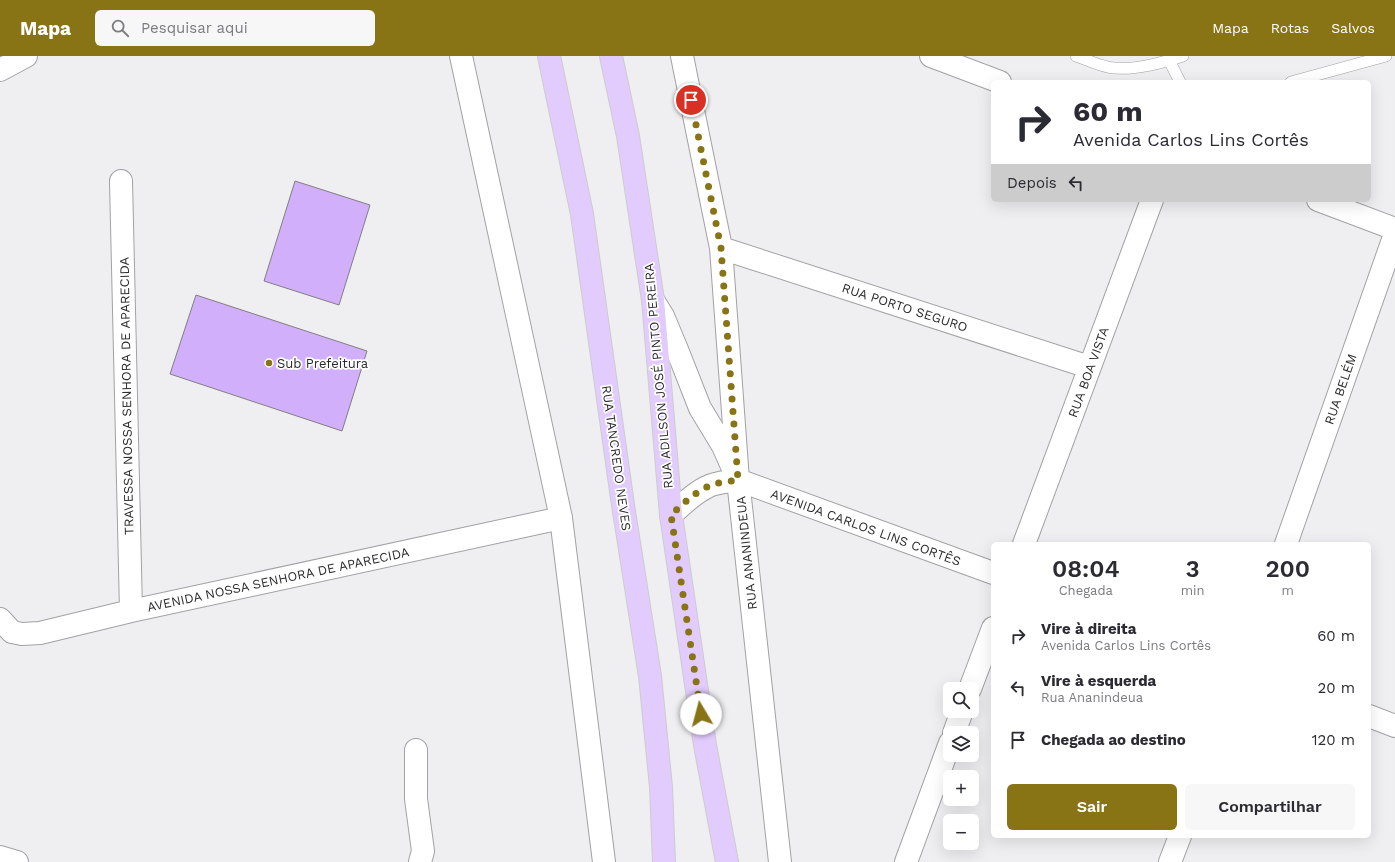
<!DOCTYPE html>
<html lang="pt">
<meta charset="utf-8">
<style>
body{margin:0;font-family:"Work Sans",sans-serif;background:#f7f7f7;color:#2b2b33;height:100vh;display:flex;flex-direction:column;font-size:15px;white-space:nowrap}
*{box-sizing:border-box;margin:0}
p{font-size:13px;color:#7c7c81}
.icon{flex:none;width:22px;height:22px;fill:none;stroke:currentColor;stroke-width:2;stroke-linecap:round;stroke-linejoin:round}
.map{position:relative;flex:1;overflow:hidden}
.sheet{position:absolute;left:991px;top:486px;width:380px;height:296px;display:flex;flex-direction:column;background:#fff;border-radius:6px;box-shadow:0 4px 16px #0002}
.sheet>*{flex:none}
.guide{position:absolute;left:991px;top:24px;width:380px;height:122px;border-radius:6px;box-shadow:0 4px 16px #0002;background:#fff;color:#2b2b33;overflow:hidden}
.tools{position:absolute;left:943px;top:626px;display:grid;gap:8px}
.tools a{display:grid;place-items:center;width:36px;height:36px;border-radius:6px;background:#fff;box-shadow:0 4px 16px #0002;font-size:20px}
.pin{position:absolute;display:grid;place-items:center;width:34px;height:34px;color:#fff;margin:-17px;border:2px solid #fff;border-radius:50%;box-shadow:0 1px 4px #0007}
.me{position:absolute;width:44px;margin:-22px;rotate:352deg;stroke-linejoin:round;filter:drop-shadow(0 0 3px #0008)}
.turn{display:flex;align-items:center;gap:14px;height:84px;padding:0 16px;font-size:18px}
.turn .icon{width:52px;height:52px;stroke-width:2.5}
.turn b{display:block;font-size:28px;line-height:34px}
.then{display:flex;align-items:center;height:38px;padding:0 16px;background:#0003;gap:8px;font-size:15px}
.eta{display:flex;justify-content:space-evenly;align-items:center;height:68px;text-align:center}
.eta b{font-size:24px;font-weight:600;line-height:28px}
.primary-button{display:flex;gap:8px;margin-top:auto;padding:8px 16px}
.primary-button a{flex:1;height:46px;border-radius:6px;background:#887315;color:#fff;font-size:16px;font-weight:600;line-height:46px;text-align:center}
.primary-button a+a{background:#f7f7f7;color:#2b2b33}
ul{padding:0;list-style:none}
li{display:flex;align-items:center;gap:12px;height:52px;padding:0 16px}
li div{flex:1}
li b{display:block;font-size:15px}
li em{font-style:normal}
header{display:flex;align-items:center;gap:24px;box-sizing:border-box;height:56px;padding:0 20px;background:#887315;color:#fff}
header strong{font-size:19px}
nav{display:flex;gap:22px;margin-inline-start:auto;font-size:14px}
.search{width:280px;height:36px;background:#f7f7f7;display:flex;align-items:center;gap:10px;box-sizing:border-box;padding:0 14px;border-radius:6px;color:#7c7c81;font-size:15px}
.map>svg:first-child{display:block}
.building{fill:#d1affa;stroke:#807f82}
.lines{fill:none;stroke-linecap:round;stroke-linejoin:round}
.lane-casing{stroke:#a2a1a4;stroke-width:12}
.street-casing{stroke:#a2a1a4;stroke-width:24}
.secondary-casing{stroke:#a2a1a4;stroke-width:24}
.primary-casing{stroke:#cdcccd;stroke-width:24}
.lane{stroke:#fff;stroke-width:11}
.street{stroke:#fff;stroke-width:22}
.secondary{stroke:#fff;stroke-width:22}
.primary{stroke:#e2cbfd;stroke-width:22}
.route{stroke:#887315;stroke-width:7;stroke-dasharray:0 12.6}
.poi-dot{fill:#887315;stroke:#fff;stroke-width:1.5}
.labels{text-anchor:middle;stroke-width:3.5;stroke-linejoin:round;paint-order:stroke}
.street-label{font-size:13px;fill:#2d2c2d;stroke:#fff}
.poi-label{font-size:13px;fill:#2d2c2d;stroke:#fff;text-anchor:start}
</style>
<header>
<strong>Mapa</strong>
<div class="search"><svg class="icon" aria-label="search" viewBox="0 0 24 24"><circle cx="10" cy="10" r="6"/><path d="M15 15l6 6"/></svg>Pesquisar aqui</div>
<nav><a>Mapa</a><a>Rotas</a><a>Salvos</a></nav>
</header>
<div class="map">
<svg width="1395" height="806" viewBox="0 0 1395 806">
<rect width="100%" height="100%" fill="#efeef1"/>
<path class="building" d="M295 125 370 149 339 249 264 225Z
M196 239 367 295 342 375 170 318Z"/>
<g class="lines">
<defs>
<path id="lane" d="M1076 0C1088 4 1101 11 1114 12 1137 14 1161 7 1183 0
M1169 4 1180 26
M1291 26 1386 0"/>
<path id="street" d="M682 0 721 192 738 424 780 806
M931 0 1000 26
M0 14 26 0
M121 125 131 555
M1318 144 1395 173
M721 192 1089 311
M1024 488 1152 144
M1286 488 1395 178
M0 563 12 576 22 578 40 577 131 555 561 462
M970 633 993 572
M954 677 962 655
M416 694V743L423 795 420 806
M0 801 17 806
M906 806 950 687
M1170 806 1180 780"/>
<path id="secondary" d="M461 0 561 462 604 806
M653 244 663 260 678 296 700 352 723 390 738 424
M671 459C682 449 694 437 707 431 716 426 728 426 738 424L993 517
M1369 660 1395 670"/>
<path id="primary" d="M549 0 582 158 623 449 650 620 661 731 664 806
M611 0 628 80 653 244 671 459 705 689 727 806"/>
</defs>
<use href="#lane" class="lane-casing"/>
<use href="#street" class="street-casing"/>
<use href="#secondary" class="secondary-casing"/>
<use href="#primary" class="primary-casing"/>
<use href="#lane" class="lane"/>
<use href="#street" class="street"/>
<use href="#secondary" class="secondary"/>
<use href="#primary" class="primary"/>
</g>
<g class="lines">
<path class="route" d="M691 44 721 192 738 424C728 426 716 426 707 431 694 437 682 449 671 459L701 658"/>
</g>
<circle class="poi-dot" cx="269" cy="307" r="4"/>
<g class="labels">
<g class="street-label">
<text transform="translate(905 251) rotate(18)" y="5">RUA PORTO SEGURO</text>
<text transform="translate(1088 316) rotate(-70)" y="5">RUA BOA VISTA</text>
<text transform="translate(658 320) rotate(-95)" y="5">RUA ADILSON JOSÉ PINTO PEREIRA</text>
<text transform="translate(1340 333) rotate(-71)" y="5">RUA BELÉM</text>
<text transform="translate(126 340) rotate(-91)" y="5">TRAVESSA NOSSA SENHORA DE APARECIDA</text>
<text transform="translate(617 402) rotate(82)" y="5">RUA TANCREDO NEVES</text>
<text transform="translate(866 471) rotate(20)" y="5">AVENIDA CARLOS LINS CORTÊS</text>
<text transform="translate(746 497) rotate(-96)" y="5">RUA ANANINDEUA</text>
<text transform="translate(278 523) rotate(-12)" y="5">AVENIDA NOSSA SENHORA DE APARECIDA</text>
</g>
<g class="poi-label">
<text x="277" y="312">Sub Prefeitura</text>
</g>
</g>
</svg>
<div class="tools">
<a><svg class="icon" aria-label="search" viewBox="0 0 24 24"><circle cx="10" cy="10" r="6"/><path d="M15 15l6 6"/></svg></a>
<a><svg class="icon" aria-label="layers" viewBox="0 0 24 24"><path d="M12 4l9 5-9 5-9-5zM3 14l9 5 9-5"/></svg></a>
<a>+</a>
<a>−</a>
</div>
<div class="pin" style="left:691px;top:44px;background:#d93025"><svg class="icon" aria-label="arrive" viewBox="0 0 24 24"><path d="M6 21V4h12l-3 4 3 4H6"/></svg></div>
<svg class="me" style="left:701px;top:658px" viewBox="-20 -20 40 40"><circle r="19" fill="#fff"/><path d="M0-13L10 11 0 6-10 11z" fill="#887315"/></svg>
<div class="guide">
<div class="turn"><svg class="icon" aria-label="right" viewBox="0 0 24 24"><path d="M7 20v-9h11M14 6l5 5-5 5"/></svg><div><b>60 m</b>Avenida Carlos Lins Cortês</div></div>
<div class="then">Depois<svg class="icon" aria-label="left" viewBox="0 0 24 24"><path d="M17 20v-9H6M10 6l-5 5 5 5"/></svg></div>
</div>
<section class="sheet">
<div class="eta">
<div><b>08:04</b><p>Chegada</p></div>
<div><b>3</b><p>min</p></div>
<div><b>200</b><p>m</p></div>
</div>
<ul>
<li><svg class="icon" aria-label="right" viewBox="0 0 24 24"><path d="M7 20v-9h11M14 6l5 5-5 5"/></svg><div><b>Vire à direita</b><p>Avenida Carlos Lins Cortês</p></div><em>60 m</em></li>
<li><svg class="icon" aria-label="left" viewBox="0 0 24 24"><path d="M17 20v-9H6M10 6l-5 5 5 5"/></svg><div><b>Vire à esquerda</b><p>Rua Ananindeua</p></div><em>20 m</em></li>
<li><svg class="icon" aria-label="arrive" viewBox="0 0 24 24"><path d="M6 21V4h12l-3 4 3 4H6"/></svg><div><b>Chegada ao destino</b></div><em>120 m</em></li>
</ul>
<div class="primary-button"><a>Sair</a><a>Compartilhar</a></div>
</section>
</div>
